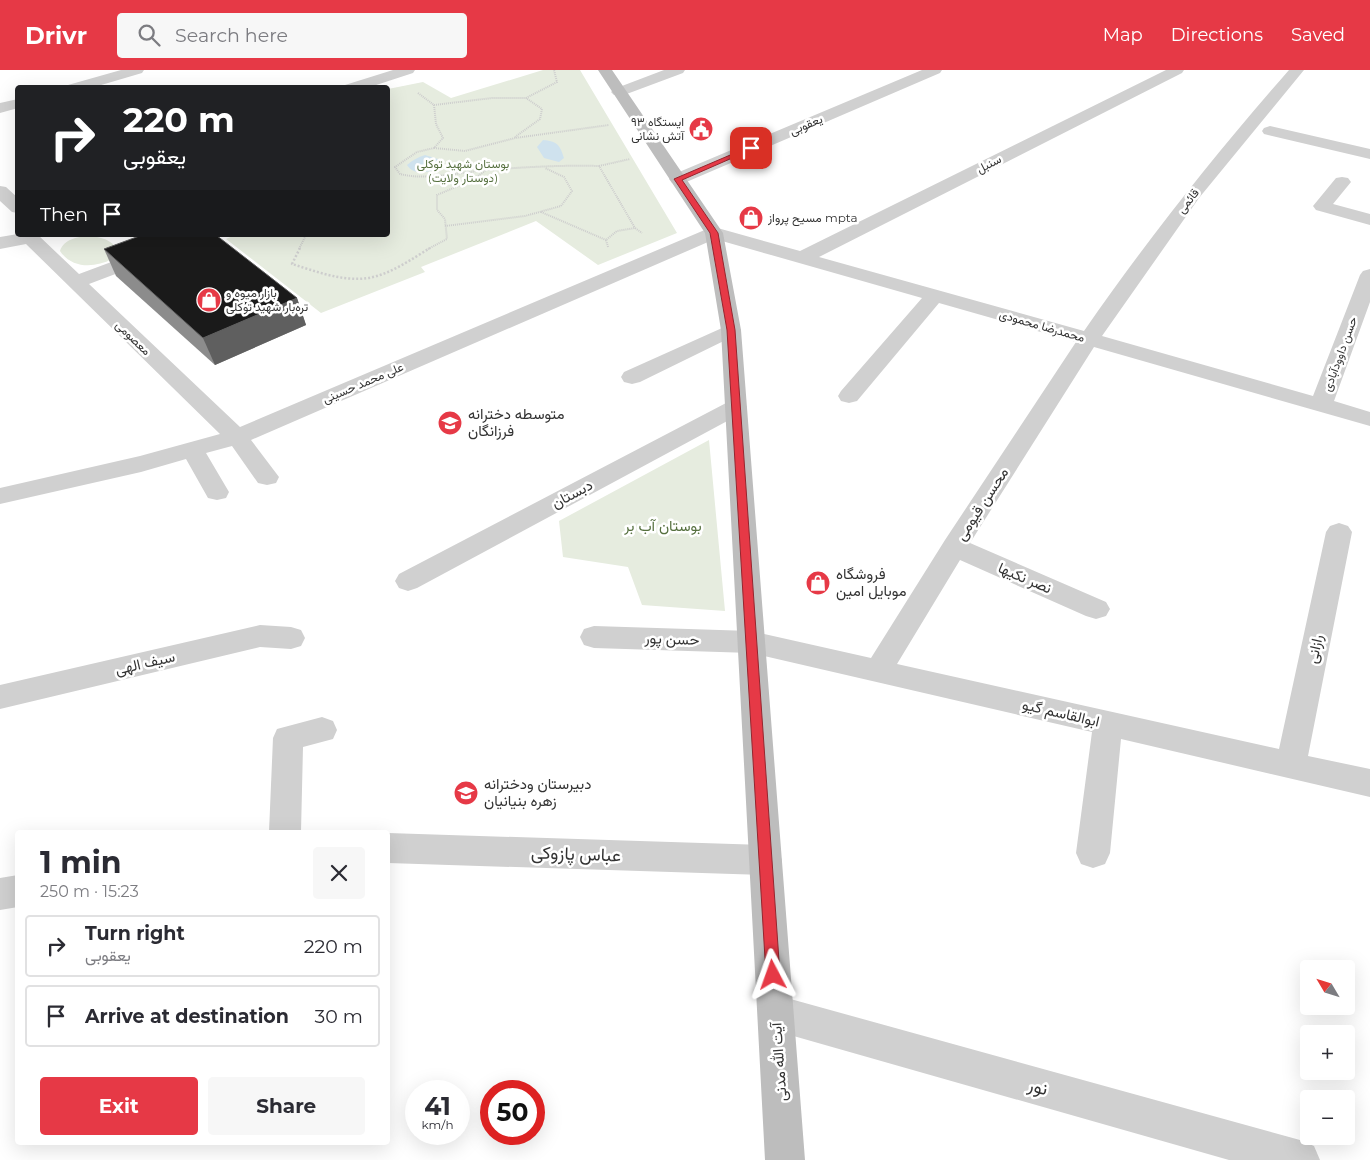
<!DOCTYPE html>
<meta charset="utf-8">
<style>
body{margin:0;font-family:Montserrat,Vazirmatn,sans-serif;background:#f7f7f7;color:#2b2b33;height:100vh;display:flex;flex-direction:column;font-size:19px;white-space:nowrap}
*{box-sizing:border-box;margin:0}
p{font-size:16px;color:#7c7c81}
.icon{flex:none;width:28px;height:28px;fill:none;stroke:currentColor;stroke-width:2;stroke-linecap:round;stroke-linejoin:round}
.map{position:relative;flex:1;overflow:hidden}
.details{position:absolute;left:15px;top:760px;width:375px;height:315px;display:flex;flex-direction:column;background:#fff;border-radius:5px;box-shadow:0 5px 20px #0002}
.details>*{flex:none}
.hud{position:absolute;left:15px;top:15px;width:375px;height:152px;border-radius:5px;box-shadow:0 5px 20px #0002;background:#202124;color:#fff;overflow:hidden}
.needle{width:32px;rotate:308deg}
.controls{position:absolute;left:1300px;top:890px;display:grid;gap:10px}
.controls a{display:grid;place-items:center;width:55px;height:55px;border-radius:5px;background:#fff;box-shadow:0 5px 20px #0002;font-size:25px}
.speed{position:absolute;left:405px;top:1010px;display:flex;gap:10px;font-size:25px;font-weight:700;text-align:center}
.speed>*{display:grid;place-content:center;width:65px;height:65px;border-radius:50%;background:#fff;box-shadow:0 5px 20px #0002;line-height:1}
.speed small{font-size:12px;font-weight:400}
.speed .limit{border:8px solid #d22;background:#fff;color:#111}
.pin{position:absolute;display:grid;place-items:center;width:42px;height:42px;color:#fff;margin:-21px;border-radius:10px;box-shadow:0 2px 8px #0006}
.me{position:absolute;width:55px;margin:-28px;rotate:356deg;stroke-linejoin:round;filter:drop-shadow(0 0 4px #0008)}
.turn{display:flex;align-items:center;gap:18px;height:105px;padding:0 25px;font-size:22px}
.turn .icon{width:65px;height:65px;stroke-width:2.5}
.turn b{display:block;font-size:35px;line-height:42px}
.then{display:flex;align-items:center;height:48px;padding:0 25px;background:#0003;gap:10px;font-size:19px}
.round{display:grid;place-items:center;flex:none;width:52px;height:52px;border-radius:5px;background:#f7f7f7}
.overview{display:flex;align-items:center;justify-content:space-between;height:85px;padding:0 25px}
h1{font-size:30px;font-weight:700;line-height:38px}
.button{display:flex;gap:10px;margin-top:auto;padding:10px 25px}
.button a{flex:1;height:58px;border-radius:5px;background:#e63946;color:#fff;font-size:20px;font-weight:700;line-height:58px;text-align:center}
.button a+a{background:#f7f7f7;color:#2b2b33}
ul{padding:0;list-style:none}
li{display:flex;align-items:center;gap:15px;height:62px;margin:0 10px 8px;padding:0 15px;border:2px solid #e1e1e2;border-radius:5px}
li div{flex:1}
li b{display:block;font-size:19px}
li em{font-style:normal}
header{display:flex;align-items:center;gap:30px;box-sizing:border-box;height:70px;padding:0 25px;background:#e63946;color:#fff}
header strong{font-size:24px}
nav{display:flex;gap:28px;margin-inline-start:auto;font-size:18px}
.search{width:350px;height:45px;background:#f7f7f7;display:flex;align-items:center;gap:12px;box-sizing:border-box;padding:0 18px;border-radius:5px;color:#7c7c81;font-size:19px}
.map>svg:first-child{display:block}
.green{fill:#e6ecdf}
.water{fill:#cfe2ee}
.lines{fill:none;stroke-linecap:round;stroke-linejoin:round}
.path-far1{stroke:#cdcdcd;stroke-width:2;stroke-dasharray:1 1;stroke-linecap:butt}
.path{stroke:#cdcdcd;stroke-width:2.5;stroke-dasharray:2 2;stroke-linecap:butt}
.street{fill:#d0d0d0;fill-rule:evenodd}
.secondary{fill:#bdbdbd;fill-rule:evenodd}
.wall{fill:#8c8c8c}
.shaded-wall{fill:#5f5f5f}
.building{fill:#1a1a1a;stroke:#5f5f5f}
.route{fill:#e63946;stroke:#96252e}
.labels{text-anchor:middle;stroke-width:5;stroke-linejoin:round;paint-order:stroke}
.far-poi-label{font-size:12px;fill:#333;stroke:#fff;text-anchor:start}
.far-street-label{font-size:12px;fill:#333;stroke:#fff}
.far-park-label{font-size:12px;fill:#56703f;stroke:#fff}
.poi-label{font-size:15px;fill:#333;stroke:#fff;text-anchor:start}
.street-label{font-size:15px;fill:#333;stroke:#fff}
.park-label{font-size:15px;fill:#56703f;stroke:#fff}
.near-street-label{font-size:18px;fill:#333;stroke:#fff}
</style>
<header>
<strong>Drivr</strong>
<div class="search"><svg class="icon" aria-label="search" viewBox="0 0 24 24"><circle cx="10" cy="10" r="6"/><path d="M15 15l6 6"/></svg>Search here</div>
<nav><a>Map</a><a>Directions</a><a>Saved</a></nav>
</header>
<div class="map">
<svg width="1370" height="1090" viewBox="0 0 1370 1090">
<rect width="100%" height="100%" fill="#fff"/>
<path class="green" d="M543 0H580L677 163 598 195 536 151 421 197 425 202 321 243 226 169 235 165H388V19L423 12 451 28Z
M88 166C99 167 107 168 115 176L112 189C95 198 72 199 60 181 64 169 77 167 88 166Z
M709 370 725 541 642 535 628 497 563 487 559 451Z"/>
<path class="water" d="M543 70C557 71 560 75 564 88L559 92 544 88 537 77Z
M425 85 441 90 443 94 440 99C428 101 415 107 407 95 413 90 418 87 425 85Z"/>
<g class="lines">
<path class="path-far1" d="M418 23 434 35 436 54 443 68 434 78 417 82 395 97 400 104C428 111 459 102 488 100 525 97 562 95 599 96L635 158
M526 28 557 12 554 0
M434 35 492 28H526L542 39 540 49 515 67
M434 78 465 81 515 68 609 55
M599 96 630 89
M541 142 606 170
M445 156 525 146 561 136 572 121 564 107 545 98
M608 177 606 170 617 161 635 158 642 163
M299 179 306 165
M428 179 447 169 445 149 437 140V125L472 110 485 101"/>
<path class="path" d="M300 178 292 194C315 201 343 212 368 208 389 205 412 189 430 178"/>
<path class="street" d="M121 0H144L142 3 91 18H66L68 15Z
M393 0H415L413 3 367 18H343L345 15Z
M664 0H685L683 3 624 25H614L611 22 614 19Z
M922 0H942L940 3 684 113 678 114 672 113 669 109 672 105Z
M1166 0H1184L1182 3 819 187 1084 261C1147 170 1216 83 1289 0H1304L1199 128 1102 266 1313 326 1360 205 1363 201 1370 199V232L1334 331 1370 342V356L1094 277 970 473 1106 532 1110 539 1106 546 1096 549 1086 546 960 490 897 594 1279 679 1326 462 1330 456 1339 453 1348 456 1352 462 1308 686 1370 699V727L1121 669 1110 783 1105 794 1093 798 1081 794 1076 783 1092 662 751 583 594 578 584 575 580 567 584 559 594 556 751 561 871 588 945 470 1076 272 939 233 857 331 849 333 841 331 838 326 841 321 922 228 715 169 251 370 279 407 276 413 267 415 258 413 232 376 206 383 229 422 226 428 217 430 208 428 186 389 141 402 0 434V418L140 386 220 364 26 174 0 179V167L18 164 38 165 79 204 184 165H210L208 169 89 214 240 357 707 159 714 157 800 181Z
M18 29V38L0 43V33Z
M1270 56 1370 79V89L1264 64 1262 61 1264 58Z
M1342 107 1348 108 1351 112 1333 134 1370 144V155L1316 140 1313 136 1336 108Z
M0 116 6 117 18 128V143L12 142 0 131Z
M731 254 738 256 741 260 738 264 640 312 632 314 624 312 621 307 624 302Z
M736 330 744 332 747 337 744 342 417 518 408 521 399 518 395 511 399 504 728 332Z
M260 555 291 557 301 560 305 568 301 576 291 579 260 577 0 639V615Z
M322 647 333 651 337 660 333 669 303 677 301 762H269L273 668 277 659Z
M388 763 765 775 777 779 782 790 777 801 765 805 388 793Z
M18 805V837L0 840V808Z
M776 925 1300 1070 1314 1076 1320 1090H1229L776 961 763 956 758 943 763 930Z"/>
<path class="secondary" d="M598 0H612L723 163 741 260 805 1090H765L721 260 705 163Z"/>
</g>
<path class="wall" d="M104 179 297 228 306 255 215 295 116 206Z"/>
<path class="shaded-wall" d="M297 228 306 255 215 295 203 268Z"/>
<path class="building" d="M142 165H216L297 228 203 268 104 179Z"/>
<path class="route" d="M749 77 755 78 682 110 718 163 735 260 780 905 778 910 773 912 768 910 766 905 727 260 710 163 674 109Z"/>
<defs>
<symbol id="civic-disc" viewBox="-11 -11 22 22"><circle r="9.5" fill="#e63946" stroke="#fff"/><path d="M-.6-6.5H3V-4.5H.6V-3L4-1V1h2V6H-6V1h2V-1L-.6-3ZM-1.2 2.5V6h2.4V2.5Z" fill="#fff"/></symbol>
<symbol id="shop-disc" viewBox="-11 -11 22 22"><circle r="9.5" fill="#e63946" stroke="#fff"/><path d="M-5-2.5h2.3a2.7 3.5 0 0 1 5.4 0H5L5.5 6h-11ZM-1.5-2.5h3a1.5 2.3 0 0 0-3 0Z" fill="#fff"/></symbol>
<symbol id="school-disc" viewBox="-11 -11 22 22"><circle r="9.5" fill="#e63946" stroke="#fff"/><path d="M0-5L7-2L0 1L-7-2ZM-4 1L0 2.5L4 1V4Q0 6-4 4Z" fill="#fff"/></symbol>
</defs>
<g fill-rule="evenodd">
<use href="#civic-disc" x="687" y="45" width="28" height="28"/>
<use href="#shop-disc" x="737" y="134" width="28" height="28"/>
<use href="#shop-disc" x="195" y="216" width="28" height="28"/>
<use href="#school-disc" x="436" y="339" width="28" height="28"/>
<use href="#shop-disc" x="804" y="499" width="28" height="28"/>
<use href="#school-disc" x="452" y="709" width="28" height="28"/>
</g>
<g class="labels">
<g class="far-poi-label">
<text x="684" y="56" text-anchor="end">ایستگاه ۹۳<tspan x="684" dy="14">آتش نشانی</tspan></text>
<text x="768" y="152">مسیح پرواز mpta</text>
<text x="226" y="227">بازار میوه و<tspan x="226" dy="14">تره‌بار شهید توکلی</tspan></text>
</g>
<g class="far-street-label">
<text transform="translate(806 55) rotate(-23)" y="4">یعقوبی</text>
<text transform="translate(989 94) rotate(-27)" y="4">سنبل</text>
<text transform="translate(1188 131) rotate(-52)" y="4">قائمی</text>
<text transform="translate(1042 256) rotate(16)" y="4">محمدرضا محمودی</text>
<text transform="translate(133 268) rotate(44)" y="4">معصومی</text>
<text transform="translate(1340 284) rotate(-70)" y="4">حسن داوودآبادی</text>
<text transform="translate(363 313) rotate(-23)" y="4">علی محمد حسینی</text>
</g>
<g class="far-park-label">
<text x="463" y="98">بوستان شهید توکلی<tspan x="463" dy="14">(دوستار ولایت)</tspan></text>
</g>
<g class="poi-label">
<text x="468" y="349">متوسطه دخترانه<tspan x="468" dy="17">فرزانگان</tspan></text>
<text x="836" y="509">فروشگاه<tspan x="836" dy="17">موبایل امین</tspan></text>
<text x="484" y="719">دبیرستان ودخترانه<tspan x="484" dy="17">زهره بنیانیان</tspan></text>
</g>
<g class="street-label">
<text transform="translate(572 424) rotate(-28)" y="5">دبستان</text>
<text transform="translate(982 434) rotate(-57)" y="5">محسن قیومی</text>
<text transform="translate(1025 508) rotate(23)" y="5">نصر نکیها</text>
<text transform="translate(672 569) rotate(2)" y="5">حسن پور</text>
<text transform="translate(1315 579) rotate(-78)" y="5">رازانی</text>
<text transform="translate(145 593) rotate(-13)" y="5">سیف الهی</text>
<text transform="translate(1061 643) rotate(13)" y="5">ابوالقاسم گیو</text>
<text transform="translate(779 992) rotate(-94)" y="5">آیت الله مدنی</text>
</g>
<g class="park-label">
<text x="663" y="461">بوستان آب بر</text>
</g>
<g class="near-street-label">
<text transform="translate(576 784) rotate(2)" y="6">عباس پازوکی</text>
<text transform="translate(1038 1017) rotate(16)" y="6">نور</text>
</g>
</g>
</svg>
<div class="controls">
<a><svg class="needle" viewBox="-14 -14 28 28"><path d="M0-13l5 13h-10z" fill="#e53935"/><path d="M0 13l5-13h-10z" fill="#7c7c81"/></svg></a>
<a>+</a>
<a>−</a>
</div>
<div class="speed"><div>41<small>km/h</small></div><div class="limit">50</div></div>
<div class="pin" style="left:751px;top:78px;background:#d93025"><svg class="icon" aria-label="arrive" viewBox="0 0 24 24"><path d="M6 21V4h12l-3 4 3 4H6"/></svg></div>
<svg class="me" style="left:773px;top:905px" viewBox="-20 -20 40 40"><path d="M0-17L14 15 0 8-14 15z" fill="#e63946" stroke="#fff" stroke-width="4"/></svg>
<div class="hud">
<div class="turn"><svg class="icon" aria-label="right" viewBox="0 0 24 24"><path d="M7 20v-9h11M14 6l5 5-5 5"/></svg><div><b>220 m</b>یعقوبی</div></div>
<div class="then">Then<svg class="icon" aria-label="arrive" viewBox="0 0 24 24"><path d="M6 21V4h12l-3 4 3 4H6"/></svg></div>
</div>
<section class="details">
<div class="overview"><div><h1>1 min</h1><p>250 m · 15:23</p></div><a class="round"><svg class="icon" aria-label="close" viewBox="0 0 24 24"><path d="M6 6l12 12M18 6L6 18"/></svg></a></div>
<ul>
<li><svg class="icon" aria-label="right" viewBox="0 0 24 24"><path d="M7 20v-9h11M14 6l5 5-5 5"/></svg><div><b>Turn right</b><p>یعقوبی</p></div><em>220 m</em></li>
<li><svg class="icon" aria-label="arrive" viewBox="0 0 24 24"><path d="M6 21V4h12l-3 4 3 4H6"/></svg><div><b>Arrive at destination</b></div><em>30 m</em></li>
</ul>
<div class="button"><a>Exit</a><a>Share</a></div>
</section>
</div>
